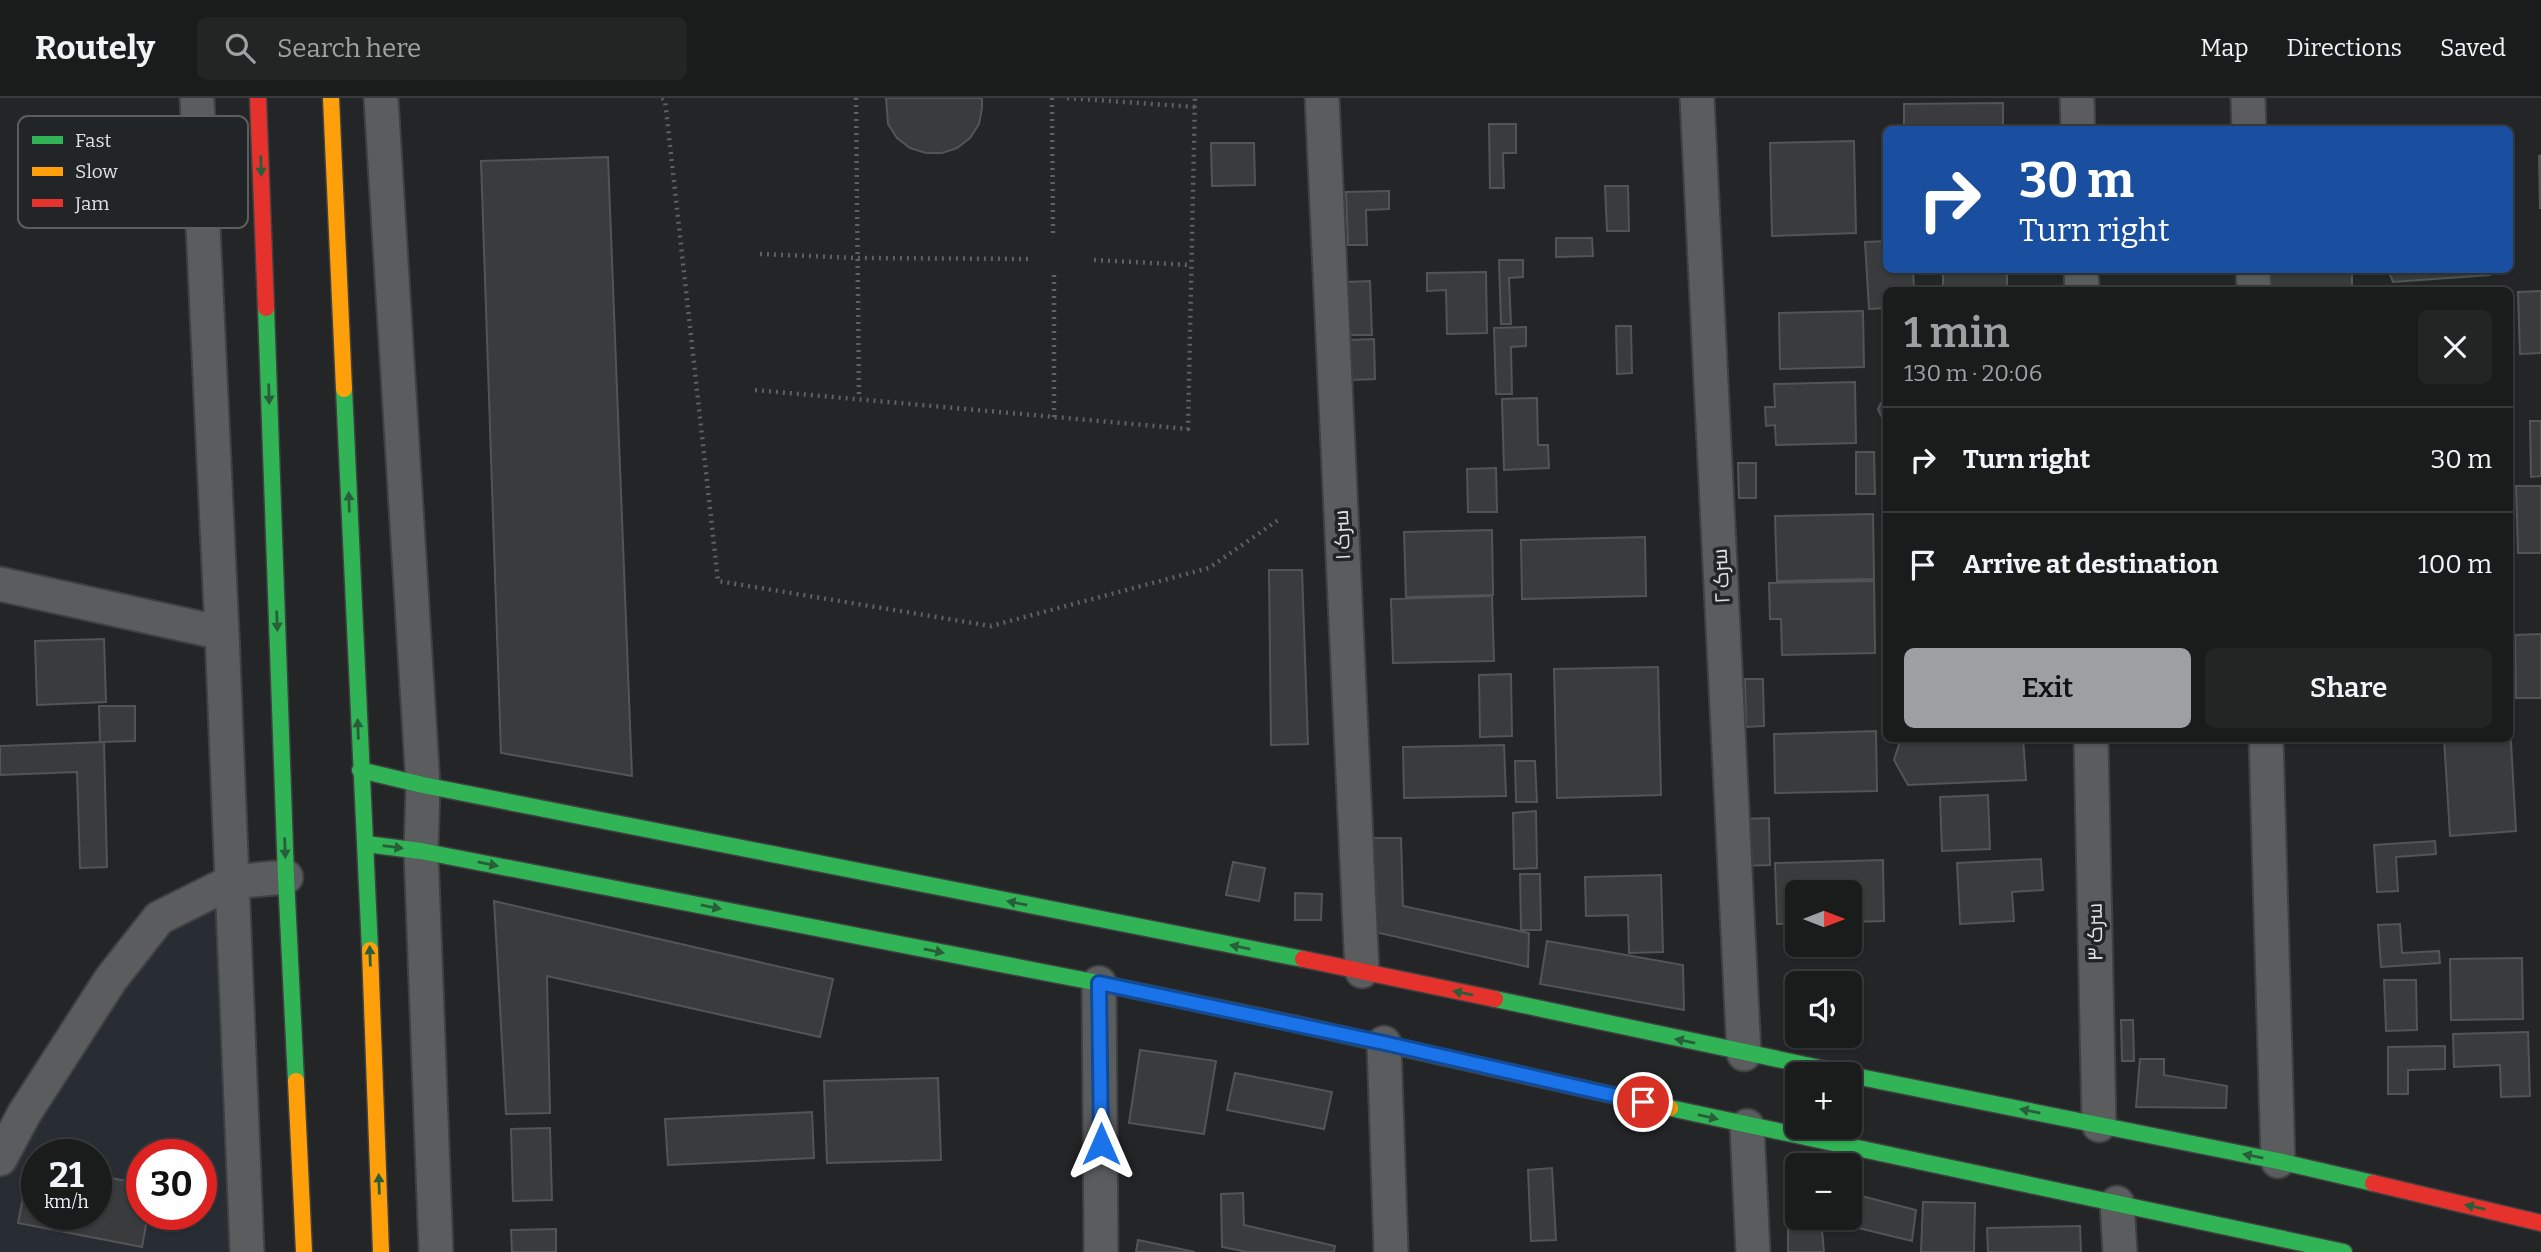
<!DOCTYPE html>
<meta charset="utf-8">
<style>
body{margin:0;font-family:Bitter,Cairo,serif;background:#232525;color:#f1f3f6;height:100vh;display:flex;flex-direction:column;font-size:26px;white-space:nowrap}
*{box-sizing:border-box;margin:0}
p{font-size:23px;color:#9fa1a3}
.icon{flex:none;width:38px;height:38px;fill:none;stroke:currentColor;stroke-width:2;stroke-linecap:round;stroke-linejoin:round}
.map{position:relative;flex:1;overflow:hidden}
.side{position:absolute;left:1883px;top:189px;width:630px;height:455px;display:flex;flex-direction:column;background:#1a1c1c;border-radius:10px;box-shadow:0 2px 5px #0004,0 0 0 2px #383a3b}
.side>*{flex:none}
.hud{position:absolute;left:1883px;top:28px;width:630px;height:147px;border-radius:10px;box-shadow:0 2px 5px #0004,0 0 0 2px #383a3b;background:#1a4fa0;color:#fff;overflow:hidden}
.needle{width:46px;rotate:90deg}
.fabs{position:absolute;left:1785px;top:782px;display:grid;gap:14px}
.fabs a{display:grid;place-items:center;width:77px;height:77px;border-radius:10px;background:#1a1c1c;box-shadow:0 2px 5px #0004,0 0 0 2px #383a3b;font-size:35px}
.speed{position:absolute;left:21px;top:1041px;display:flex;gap:14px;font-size:35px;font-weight:700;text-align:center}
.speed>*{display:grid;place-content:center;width:91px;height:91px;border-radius:50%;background:#1a1c1c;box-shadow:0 2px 5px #0004,0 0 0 2px #383a3b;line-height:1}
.speed small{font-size:18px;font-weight:400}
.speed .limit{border:10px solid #d22;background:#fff;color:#111}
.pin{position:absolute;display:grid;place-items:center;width:60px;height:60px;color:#fff;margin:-30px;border:4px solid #fff;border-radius:50%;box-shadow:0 2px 7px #0007}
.me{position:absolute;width:77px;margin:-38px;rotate:0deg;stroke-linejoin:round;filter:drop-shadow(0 0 5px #0008)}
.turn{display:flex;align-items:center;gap:24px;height:147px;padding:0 21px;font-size:32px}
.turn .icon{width:91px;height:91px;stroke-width:2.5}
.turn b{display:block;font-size:49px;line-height:60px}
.round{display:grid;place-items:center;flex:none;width:74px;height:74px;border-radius:10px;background:#232525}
.headline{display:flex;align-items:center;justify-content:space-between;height:119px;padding:0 21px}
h1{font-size:42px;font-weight:600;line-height:52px;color:#9e9fa1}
.primary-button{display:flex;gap:14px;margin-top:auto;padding:14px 21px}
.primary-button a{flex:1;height:80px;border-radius:10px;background:#9e9fa1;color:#111;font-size:28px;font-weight:600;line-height:80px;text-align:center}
.primary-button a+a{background:#232525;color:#f1f3f6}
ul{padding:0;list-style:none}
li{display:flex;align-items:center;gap:21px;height:105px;padding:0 21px;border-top:2px solid #383a3b}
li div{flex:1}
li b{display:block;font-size:26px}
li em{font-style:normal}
header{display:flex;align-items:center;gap:42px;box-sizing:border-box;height:98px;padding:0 35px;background:#1a1c1c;border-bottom:2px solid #383a3b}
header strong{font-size:33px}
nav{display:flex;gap:38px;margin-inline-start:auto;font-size:24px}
.search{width:490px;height:63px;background:#232525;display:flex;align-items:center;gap:18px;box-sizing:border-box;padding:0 24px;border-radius:10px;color:#9fa1a3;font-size:26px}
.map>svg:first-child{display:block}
.built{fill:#282d34;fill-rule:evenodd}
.building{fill:#393b3c;stroke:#525455;stroke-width:2}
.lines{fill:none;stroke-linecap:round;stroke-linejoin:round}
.street-casing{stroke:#3f4041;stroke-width:37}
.fast-casing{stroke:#3f4041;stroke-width:19}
.slow-casing{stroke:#3f4041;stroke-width:19}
.jam-casing{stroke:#3f4041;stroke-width:19}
.path{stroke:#5f6061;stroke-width:4.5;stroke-dasharray:2 5;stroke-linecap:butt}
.street{stroke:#5a5c5d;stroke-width:33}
.fast{stroke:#30b455;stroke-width:16}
.slow{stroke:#ff9f0a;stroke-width:16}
.jam{stroke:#e5322d;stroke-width:16}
.oneway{fill:#285e39}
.route-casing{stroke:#114b97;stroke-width:18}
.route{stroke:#1a73e8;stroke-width:12}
.labels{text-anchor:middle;stroke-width:7;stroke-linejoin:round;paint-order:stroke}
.street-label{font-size:21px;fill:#e0e1e3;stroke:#222527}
.key{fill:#222527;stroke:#5b5d5f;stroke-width:2}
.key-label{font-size:19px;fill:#e0e1e3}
</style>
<header>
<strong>Routely</strong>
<div class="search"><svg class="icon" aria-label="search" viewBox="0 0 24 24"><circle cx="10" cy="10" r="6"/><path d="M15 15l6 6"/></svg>Search here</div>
<nav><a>Map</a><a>Directions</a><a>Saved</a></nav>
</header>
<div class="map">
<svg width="2541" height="1154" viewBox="0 0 2541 1154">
<rect width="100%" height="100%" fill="#232526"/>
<path class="built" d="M231 784 247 1154H0V1061L159 820ZM37 1057H96V1116H37ZM142 1057H201V1116H142Z"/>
<path class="building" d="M886 0H982V10L979 26 970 40 957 50 942 55H926L910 50 897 40 888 26Z
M2003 5V32H1904V6Z
M1489 26H1516V55H1503L1504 90H1490Z
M1854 43 1856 135 1772 138 1770 45Z
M1211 45H1254L1255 87 1212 88Z
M2541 57V110H2540L2539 58Z
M608 59 632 678 501 655 481 63Z
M1605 88H1628L1629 133H1607Z
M1389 93V111L1366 112 1367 147H1348L1346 94Z
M1556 140H1592L1593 158 1556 159Z
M1886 143V172H1913L1914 192H1886V210L1869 211 1865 144Z
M1499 162H1523V179L1509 180 1511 226H1501Z
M1943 172H2007V192H1943Z
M2264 172H2352V192H2264Z
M2388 172H2490V177L2393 184Z
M1486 174 1487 235 1447 236 1446 192 1427 193V175Z
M1370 183 1372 237H1348L1346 184Z
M2487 188 2488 192H2417Z
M2541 193V255L2520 256 2518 194Z
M1863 213 1864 269 1780 271 1779 215Z
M1616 228H1631L1632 275 1617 276Z
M1526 229V248L1511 249 1512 296H1496L1494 230Z
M1374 241 1375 281 1351 282 1350 242Z
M1855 284 1856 345 1776 347 1775 327 1766 328 1765 309H1775L1774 286Z
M1886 296V328L1878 311Z
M1537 300 1538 347H1548L1549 370 1504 372 1502 301Z
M2530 323H2541V378L2531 379Z
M1856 354H1874L1875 396H1856Z
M1738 365H1756V400H1739Z
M1496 370 1497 414H1468L1467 371Z
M2516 388H2541V455H2518Z
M1873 416 1874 481 1777 483 1775 418Z
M1492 432 1493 497 1406 499 1404 434Z
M1645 439 1646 498 1522 501 1521 442Z
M1269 472H1302L1308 646 1271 647Z
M1874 483 1875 555 1782 557 1781 521H1770L1769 485Z
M1492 498 1494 563 1393 565 1391 501Z
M2541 536V600H2516L2515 537Z
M104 541 106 604 37 607 35 543Z
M1658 569 1661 697 1557 700 1554 571Z
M1511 576 1512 638 1480 639 1479 577Z
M1745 581H1763L1764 628 1746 629Z
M99 608H135V643L100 644Z
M2510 626 2516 733 2450 738 2444 640H2510Z
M1876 633 1877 693 1775 695 1774 636Z
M1901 640H2023L2026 682 1908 687 1894 662Z
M104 644 107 769 80 770 77 674 0 677V648Z
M1504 647 1506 698 1404 700 1403 649Z
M1515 663H1535L1537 704H1516Z
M1988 697 1990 751 1942 753 1940 699Z
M1536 713 1537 770 1514 771 1513 715Z
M1769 720 1770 767 1744 768 1743 721Z
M1373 740H1401L1403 808 1529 835 1528 869 1375 834Z
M2435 743 2436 756 2396 759 2398 793 2377 794 2374 747Z
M2041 761 2043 792 2012 794 2014 823 1960 826 1957 765Z
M1883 762 1884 823 1850 824V794H1797V825L1777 826 1775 765Z
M1233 764 1265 770 1259 803 1226 797Z
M1520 776H1540L1541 832H1521Z
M1661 777 1663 854 1629 855 1628 817 1586 818 1585 779Z
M1295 795 1322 796 1321 822H1295Z
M494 803 833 881 820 939 547 878 550 1015 506 1016Z
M2400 826 2402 855 2439 853 2440 865 2381 869 2378 827Z
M1547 843 1683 867 1684 912 1540 886Z
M2522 860 2523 921 2451 922 2450 861Z
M2384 882H2416L2417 932 2386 933Z
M2121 922H2133L2134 963H2122Z
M2528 934 2530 998 2501 999 2500 967 2454 969 2453 936Z
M2445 948V971L2408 972V996H2388V949Z
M1140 952 1216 963 1204 1036 1129 1025Z
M2140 961H2164V977L2227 988 2226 1010 2136 1009Z
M1235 975 1332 994 1324 1031 1227 1012Z
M938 980 941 1062 827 1065 824 983Z
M812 1014 814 1060 668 1067 665 1021Z
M550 1030 552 1102 513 1103 511 1031Z
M30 1064 37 1065V1116H96V1077L142 1086V1116H148L142 1149 18 1125Z
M1552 1070 1556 1142 1531 1143 1528 1072Z
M1788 1079 1797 1081V1120H1850V1095L1916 1112 1912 1143 1821 1121 1824 1154H1788Z
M1243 1095 1244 1127 1335 1148 1334 1154H1248L1222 1149 1221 1096Z
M1923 1104 1975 1105 1974 1154H1921Z
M2080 1128 2081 1154H1988L1987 1130Z
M556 1131V1154H512L511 1132Z
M1138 1142 1195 1154H1136Z"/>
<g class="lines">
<defs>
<path id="street" d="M197 0 222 535 247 1154
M381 0 423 687 421 753 436 1154
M1322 0 1362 873
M1697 0 1744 956
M2077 0 2078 32
M2248 0 2249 32
M2081 172 2082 192
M2253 172 2254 192
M0 486 222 535
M2091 640 2099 1027
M2266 640 2278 1063
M1099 885 1101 1154
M1384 945 1391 1154
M1747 1028 1753 1154
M0 1061 24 1016 111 881 159 820 231 784 286 779
M2117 1105 2120 1154"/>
<path id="fast" d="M266 210 286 779 296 983
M344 291 370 852
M360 672 423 687 1303 861
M366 746 421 753 1099 885 1296 926
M1495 901 1848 976
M1850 977 2278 1063 2373 1085
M1670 1010 2344 1154"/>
<path id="slow" d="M331 0 344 291
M370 852 381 1154
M1296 926 1670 1010
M296 983 304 1154"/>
<path id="jam" d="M258 0 266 210
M1303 861 1495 901
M2373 1085 2541 1125"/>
</defs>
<use href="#street" class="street-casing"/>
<use href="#fast" class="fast-casing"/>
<use href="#slow" class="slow-casing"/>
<use href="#jam" class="jam-casing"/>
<path class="path" d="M662 0 665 2 718 483 991 528 1209 470 1281 420
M856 0 859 301
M1052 0 1053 135
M1067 0 1195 9
M760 156 858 160 1031 161
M1094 162 1191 167
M755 292 1188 331 1195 0
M1054 319V177"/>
<use href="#street" class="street"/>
<use href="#fast" class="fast"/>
<use href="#slow" class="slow"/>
<use href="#jam" class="jam"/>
</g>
<defs><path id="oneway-solid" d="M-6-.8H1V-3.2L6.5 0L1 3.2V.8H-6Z" transform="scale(1.75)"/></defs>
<g class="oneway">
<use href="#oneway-solid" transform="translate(261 68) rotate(88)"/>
<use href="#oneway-solid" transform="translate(269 296) rotate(88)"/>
<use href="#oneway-solid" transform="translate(349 404) rotate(-92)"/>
<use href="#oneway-solid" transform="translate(277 523) rotate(88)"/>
<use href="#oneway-solid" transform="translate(358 631) rotate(-92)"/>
<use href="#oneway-solid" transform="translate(393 749) rotate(7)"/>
<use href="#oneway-solid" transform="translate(285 750) rotate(88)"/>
<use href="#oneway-solid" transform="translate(488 766) rotate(11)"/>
<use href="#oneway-solid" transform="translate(1017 805) rotate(-169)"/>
<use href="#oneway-solid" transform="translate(711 809) rotate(11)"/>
<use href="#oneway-solid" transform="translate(1240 849) rotate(-169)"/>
<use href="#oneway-solid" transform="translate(934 853) rotate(11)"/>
<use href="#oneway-solid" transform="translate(370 858) rotate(-92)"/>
<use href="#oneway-solid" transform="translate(1463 895) rotate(-168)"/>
<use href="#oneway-solid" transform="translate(1685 943) rotate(-168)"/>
<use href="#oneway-solid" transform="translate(2030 1013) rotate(-169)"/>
<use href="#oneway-solid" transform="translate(1708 1019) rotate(13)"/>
<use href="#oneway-solid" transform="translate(2253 1058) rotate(-169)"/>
<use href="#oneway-solid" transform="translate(379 1086) rotate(-92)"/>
<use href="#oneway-solid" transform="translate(2475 1109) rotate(-167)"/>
</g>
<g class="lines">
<defs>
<path id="route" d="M1101 1046 1099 885 1384 945 1643 1004"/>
</defs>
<use href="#route" class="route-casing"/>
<use href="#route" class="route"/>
</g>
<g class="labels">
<g class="street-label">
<text transform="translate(1342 437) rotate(-93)" y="7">سرک ۱</text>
<text transform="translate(1721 478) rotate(-93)" y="7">سرک ۲</text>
<text transform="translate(2095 834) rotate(-91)" y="7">سرک ۳</text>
</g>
</g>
<rect x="18" y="18" width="230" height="112" rx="10" class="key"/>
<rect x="32" y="38" width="31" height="8" fill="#30b455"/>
<rect x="32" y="69" width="31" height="9" fill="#ff9f0a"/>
<rect x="32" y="101" width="31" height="8" fill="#e5322d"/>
<g class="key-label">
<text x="75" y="49">Fast</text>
<text x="75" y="80">Slow</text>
<text x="75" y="112">Jam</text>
</g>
</svg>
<div class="fabs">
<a><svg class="needle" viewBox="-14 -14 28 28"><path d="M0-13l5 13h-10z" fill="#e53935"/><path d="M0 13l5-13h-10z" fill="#9fa1a3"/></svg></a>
<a><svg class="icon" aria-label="sound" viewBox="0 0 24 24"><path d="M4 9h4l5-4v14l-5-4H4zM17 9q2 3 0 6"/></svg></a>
<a>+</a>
<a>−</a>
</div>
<div class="speed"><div>21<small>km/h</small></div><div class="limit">30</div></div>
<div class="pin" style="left:1643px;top:1004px;background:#d93025"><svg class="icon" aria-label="arrive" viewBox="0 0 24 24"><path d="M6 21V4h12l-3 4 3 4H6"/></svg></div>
<svg class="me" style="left:1101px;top:1046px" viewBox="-20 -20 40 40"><path d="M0-17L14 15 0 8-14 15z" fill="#1a73e8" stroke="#fff" stroke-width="4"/></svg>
<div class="hud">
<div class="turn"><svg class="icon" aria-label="right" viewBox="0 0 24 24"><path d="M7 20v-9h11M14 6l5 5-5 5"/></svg><div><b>30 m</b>Turn right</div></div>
</div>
<section class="side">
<div class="headline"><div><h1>1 min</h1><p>130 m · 20:06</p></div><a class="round"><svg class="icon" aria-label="close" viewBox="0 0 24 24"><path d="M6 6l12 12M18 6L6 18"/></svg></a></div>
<ul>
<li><svg class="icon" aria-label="right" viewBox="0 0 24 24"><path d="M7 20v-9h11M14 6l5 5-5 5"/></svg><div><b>Turn right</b></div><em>30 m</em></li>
<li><svg class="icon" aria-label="arrive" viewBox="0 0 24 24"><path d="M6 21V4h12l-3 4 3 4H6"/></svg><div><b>Arrive at destination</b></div><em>100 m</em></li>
</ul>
<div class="primary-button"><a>Exit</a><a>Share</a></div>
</section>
</div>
